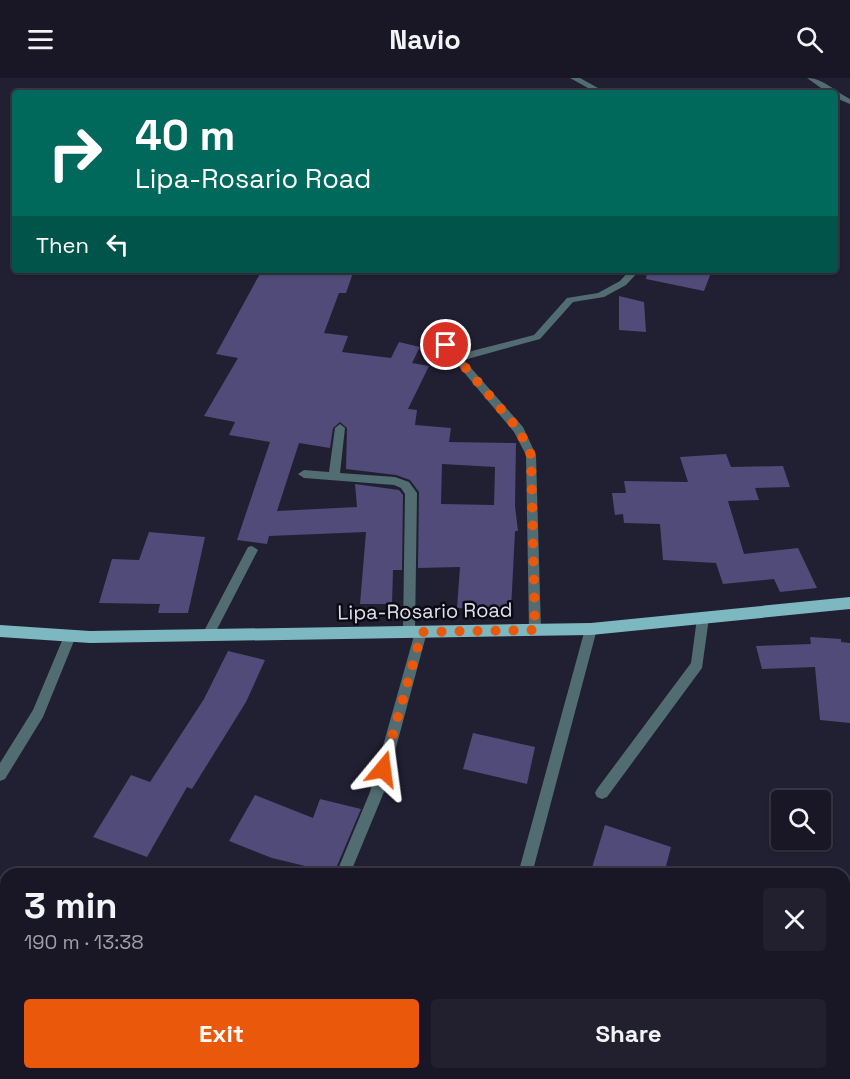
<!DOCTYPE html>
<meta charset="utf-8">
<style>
body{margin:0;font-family:"Space Grotesk",sans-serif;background:#22202e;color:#f1f3f6;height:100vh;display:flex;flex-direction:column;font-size:22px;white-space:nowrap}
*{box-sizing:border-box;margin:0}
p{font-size:20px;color:#9f9fa7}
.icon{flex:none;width:33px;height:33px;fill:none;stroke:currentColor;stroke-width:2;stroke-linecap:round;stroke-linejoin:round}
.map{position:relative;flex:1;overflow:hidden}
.side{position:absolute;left:0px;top:790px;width:850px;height:212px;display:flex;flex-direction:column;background:#191726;border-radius:18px 18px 0 0;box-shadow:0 2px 4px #0004,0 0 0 2px #373643}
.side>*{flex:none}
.hud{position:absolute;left:12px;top:12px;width:826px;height:183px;border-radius:6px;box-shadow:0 2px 4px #0004,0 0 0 2px #373643;background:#00695c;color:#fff;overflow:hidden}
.tools{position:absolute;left:771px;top:712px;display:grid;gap:12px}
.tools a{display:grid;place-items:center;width:60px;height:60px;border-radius:6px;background:#191726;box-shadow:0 2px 4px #0004,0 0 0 2px #373643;font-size:30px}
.pin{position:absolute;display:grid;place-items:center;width:51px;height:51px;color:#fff;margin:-26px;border:3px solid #fff;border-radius:50%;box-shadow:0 2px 6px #0007}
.me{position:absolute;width:66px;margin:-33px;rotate:16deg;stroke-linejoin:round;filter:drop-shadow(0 0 4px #0008)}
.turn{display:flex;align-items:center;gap:21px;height:126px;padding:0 24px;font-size:27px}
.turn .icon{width:78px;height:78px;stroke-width:2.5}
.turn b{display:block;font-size:42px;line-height:51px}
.then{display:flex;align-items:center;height:57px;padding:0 24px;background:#0003;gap:12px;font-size:22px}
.round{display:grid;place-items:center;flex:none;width:63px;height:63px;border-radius:6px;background:#22202e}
.summary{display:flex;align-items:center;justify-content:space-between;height:102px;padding:0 24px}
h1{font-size:36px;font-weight:800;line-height:45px}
.primary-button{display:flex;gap:12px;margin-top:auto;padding:12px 24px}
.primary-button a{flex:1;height:69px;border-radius:6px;background:#ea580c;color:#fff;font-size:24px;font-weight:800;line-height:69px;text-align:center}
.primary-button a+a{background:#22202e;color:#f1f3f6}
header{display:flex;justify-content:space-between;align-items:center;height:78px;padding:0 24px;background:#191726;font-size:27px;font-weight:800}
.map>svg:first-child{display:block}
.building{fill:#504b78;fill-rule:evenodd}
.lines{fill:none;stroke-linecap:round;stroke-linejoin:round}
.service{fill:#516d71;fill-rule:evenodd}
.minor{fill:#516d71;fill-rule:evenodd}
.primary{fill:#7db8c1;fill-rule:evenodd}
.route{stroke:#ea580c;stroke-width:10;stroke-dasharray:0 18}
.labels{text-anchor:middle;stroke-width:5;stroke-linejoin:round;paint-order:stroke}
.street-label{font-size:20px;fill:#e0dfed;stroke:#0b0a13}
</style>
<header><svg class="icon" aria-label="menu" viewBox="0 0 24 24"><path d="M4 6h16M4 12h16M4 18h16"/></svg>Navio<svg class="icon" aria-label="search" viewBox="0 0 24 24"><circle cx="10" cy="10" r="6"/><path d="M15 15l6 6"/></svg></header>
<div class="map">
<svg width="850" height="1001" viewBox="0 0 850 1001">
<rect width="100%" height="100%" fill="#211f32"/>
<path class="building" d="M262 192H354L346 215H339L324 255 348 258 342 274 391 280 399 264 420 269 412 285 429 288 408 331 417 332 415 347 451 350 449 364 516 365 515 428 518 453H515L511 532 457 530 460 489 418 490 419 414 410 402 396 397 346 391 347 350 340 344 333 350 330 370 299 365 277 433 357 429 355 406 399 412 403 417 402 492H393L392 526H360L366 454 269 458 267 466 237 462 270 364 229 357 235 344 204 338 238 280 216 276ZM442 386 495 389 494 427 441 426Z
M647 192H712L704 213 646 201Z
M619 218 644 224 646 254 619 252Z
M726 376 731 389 783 388 790 409 755 410 759 422 728 423 744 476 798 470 817 510 780 514 774 501 723 506 716 485 663 482 660 446 624 445 623 436 615 437 612 415H626L624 403 688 404 680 379Z
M149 454 205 459 188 535H158L160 526 99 525 112 481 139 482Z
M810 559 841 561V564L850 565V645L820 642 815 589 762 591 756 568 811 566Z
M228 573 265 582 246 624 192 711 187 709 147 779 93 759 131 697 150 704 204 621Z
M473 655 535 669 527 706 463 691Z
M255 717 313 740 320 721 361 731 334 795 272 780 229 763Z
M605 747 671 769 664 796H590Z"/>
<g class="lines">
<path class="service" d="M570 0H580L607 15H597Z
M703 535 707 537 709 540 702 590 607 719 602 721 597 719 595 715 597 711 691 585 697 540 699 537Z
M421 549 425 550 427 554 384 714 350 796H336L370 714 415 554 417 550Z
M253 996H269L267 1001H251Z"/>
<path class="minor" d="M807 0C823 0 836 14 850 21V26L836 20V15H828Z
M630 192H640L626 207 604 219 573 224 540 261 464 282 523 349 536 377 541 552 539 556H531L529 552 526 377 514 354 441 267 446 264 450 265 460 276 534 257 567 220 598 215 620 203Z
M340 346 345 350 340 395 395 399 409 404 417 415 415 554 413 558H405L403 554 405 416 401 410 394 407 304 400 298 396 304 392 329 394 335 350Z
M252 468 258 472 212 561H204L202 557 204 553 248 469Z
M591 546 595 547 597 551 532 796H518L585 551 587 547Z
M70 553 74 554 76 558 43 639 5 701 0 703V685L33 632 64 558 66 554Z
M463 996H479L478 1001H462Z"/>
<path class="primary" d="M850 519V531L591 557 90 565 0 559V547L90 553 591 545Z"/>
</g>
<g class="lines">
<path class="route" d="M383 691 422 554 535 552 531 377 519 352 446 267"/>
</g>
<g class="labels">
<g class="street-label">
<text transform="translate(425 533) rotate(-1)" y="7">Lipa-Rosario Road</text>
</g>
</g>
</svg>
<div class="tools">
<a><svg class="icon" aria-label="search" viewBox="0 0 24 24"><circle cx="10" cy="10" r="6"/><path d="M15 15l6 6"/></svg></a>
</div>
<div class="pin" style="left:446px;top:267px;background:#d93025"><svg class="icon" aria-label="arrive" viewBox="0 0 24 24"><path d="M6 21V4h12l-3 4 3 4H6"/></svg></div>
<svg class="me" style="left:383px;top:691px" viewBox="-20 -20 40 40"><path d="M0-17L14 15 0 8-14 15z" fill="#ea580c" stroke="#fff" stroke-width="4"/></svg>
<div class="hud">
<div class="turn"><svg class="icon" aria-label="right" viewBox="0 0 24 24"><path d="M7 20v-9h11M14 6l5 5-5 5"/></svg><div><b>40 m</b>Lipa-Rosario Road</div></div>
<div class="then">Then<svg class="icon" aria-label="left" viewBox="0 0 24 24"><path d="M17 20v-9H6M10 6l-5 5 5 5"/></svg></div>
</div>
<section class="side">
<div class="summary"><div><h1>3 min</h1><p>190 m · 13:38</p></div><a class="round"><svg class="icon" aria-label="close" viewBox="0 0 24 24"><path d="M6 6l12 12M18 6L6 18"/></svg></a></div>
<div class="primary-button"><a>Exit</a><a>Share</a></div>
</section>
</div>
